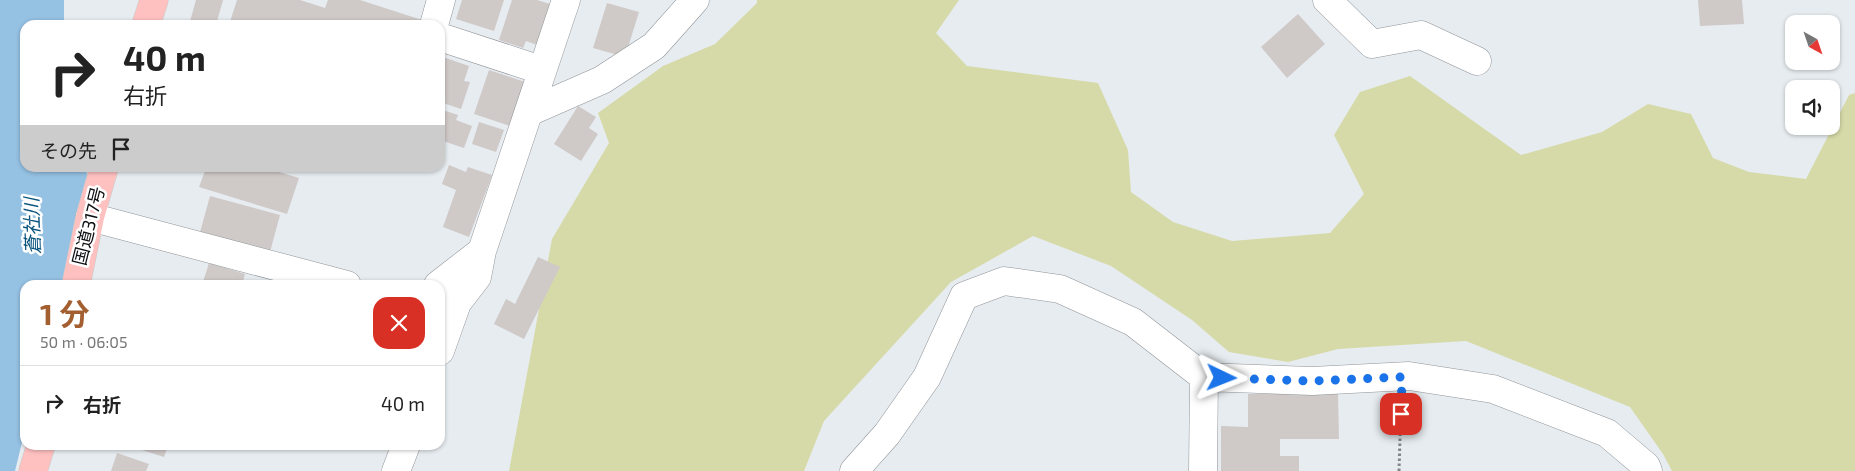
<!DOCTYPE html>
<html lang="ja">
<meta charset="utf-8">
<style>
body{margin:0;font-family:"Exo 2","Noto Sans JP",sans-serif;background:#f2f2f2;color:#222;height:100vh;display:flex;flex-direction:column;font-size:19px;white-space:nowrap}
*{box-sizing:border-box;margin:0}
p{font-size:16px;color:#767676}
.icon{flex:none;width:28px;height:28px;fill:none;stroke:currentColor;stroke-width:2;stroke-linecap:round;stroke-linejoin:round}
.map{position:relative;flex:1;overflow:hidden}
.drawer{position:absolute;left:20px;top:280px;width:425px;height:170px;display:flex;flex-direction:column;background:#fff;border-radius:15px;box-shadow:0 1px 4px #0004}
.drawer>*{flex:none}
.guide{position:absolute;left:20px;top:20px;width:425px;height:152px;border-radius:15px;box-shadow:0 1px 4px #0004;background:#fff;color:#222;overflow:hidden}
.needle{width:32px;rotate:140deg}
.tools{position:absolute;left:1785px;top:15px;display:grid;gap:10px}
.tools a{display:grid;place-items:center;width:55px;height:55px;border-radius:10px;background:#fff;box-shadow:0 1px 4px #0004;font-size:25px}
.pin{position:absolute;display:grid;place-items:center;width:42px;height:42px;color:#fff;margin:-21px;border-radius:10px;box-shadow:0 2px 8px #0006}
.me{position:absolute;width:55px;margin:-28px;rotate:92deg;stroke-linejoin:round;filter:drop-shadow(0 0 4px #0008)}
.turn{display:flex;align-items:center;gap:18px;height:105px;padding:0 20px;font-size:22px}
.turn .icon{width:65px;height:65px;stroke-width:2.5}
.turn b{display:block;font-size:35px;line-height:42px}
.then{display:flex;align-items:center;height:48px;padding:0 20px;background:#0003;gap:10px;font-size:19px}
.round{display:grid;place-items:center;flex:none;width:52px;height:52px;border-radius:15px;background:#f2f2f2}
.headline{display:flex;align-items:center;justify-content:space-between;height:85px;padding:0 20px}
h1{font-size:30px;font-weight:700;line-height:38px;color:#a35f30}
ul{padding:0;list-style:none}
li{display:flex;align-items:center;gap:15px;height:75px;padding:0 20px;border-top:1px solid #e0e0e0}
li div{flex:1}
li b{display:block;font-size:19px}
li em{font-style:normal}
.map>svg:first-child{display:block}
.green{fill:#d6daa8}
.water{fill:#95c1e3}
.building{fill:#cfc9c8}
.lines{fill:none;stroke-linecap:round;stroke-linejoin:round}
.minor-casing{stroke:#909498;stroke-width:29}
.highway-casing{stroke:#cacaca;stroke-width:29}
.path{stroke:#828588;stroke-width:3;stroke-dasharray:2.5 2.5;stroke-linecap:butt}
.minor{stroke:#fff;stroke-width:28}
.highway{stroke:#fec1c0;stroke-width:28}
.route{stroke:#1a73e8;stroke-width:9;stroke-dasharray:0 16.2}
.labels{text-anchor:middle;stroke-width:5;stroke-linejoin:round;paint-order:stroke}
.street-label{font-size:18px;fill:#0d0e10;stroke:#fff}
.water-label{font-size:19px;font-style:italic;fill:#08547f;stroke:#fff}
</style>
<div class="map">
<svg width="1855" height="471" viewBox="0 0 1855 471">
<rect width="100%" height="100%" fill="#e7ecf0"/>
<path class="green" d="M757 0H959L936 33 967 66 1098 83 1128 150 1131 192 1173 222 1232 241 1330 233 1364 194 1334 135 1360 92 1410 76 1521 155 1602 132 1648 104 1691 114 1713 158 1749 172 1806 179 1849 95 1855 93V471H1672L1663 454 1630 407 1466 341 1338 349 1288 362 1229 352 1192 320 1111 266 1033 236 951 282 824 421 804 471H509L552 239 609 143 598 113 663 66 715 44 757 3Z"/>
<path class="water" d="M0 0H64V25H25V168H86L88 182 62 285H25V430L15 471H0Z"/>
<path class="building" d="M196 0H223L216 25H189Z
M237 0H300L325 8 328 0H360L422 20 420 25H229Z
M462 0H504L494 31 456 19Z
M512 0H537L550 4 537 45 526 41 523 48 499 40Z
M1698 0H1742L1744 24 1700 26Z
M607 3 639 12 625 57 593 48Z
M1298 14 1325 44 1287 78 1261 47Z
M440 56 469 66 464 81 470 82 461 109 440 102Z
M489 70 525 82 510 126 474 114Z
M578 106 596 117 589 128 598 134 581 161 554 144Z
M440 109 458 115 456 120 472 126 464 148 440 140Z
M479 122 504 130 496 152 472 144Z
M449 165 466 172 468 167 492 175 469 237 443 227 456 190 442 184Z
M206 168H266L299 178 287 214 199 187Z
M210 196 280 215 269 256 199 236Z
M538 257 560 267 524 339 494 324 506 299 515 304Z
M209 263 245 274 242 285H202Z
M1338 393 1339 439H1280V456H1299V471H1221V426L1248 427V394Z
M141 445H168L164 457 139 449Z
M117 453 149 464 146 471H111Z"/>
<g class="lines">
<defs>
<path id="minor" d="M1327 0 1372 44 1421 35 1477 61
M434 25 441 0
M440 37 541 70
M529 112 602 80 654 46 695 0
M90 217 347 285
M438 285 482 251
M440 351 457 303 477 277 482 251 566 0
M396 471 406 445
M854 471 887 434 927 377 964 296 1004 281 1060 289 1133 322 1204 377 1312 381 1409 376 1493 389 1607 433 1646 466 1648 471
M1203 471 1204 377"/>
<path id="highway" d="M146 25 154 0
M76 285 90 217 104 168
M33 471 41 445"/>
</defs>
<use href="#minor" class="minor-casing"/>
<use href="#highway" class="highway-casing"/>
<path class="path" d="M1399 471 1401 405"/>
<use href="#minor" class="minor"/>
<use href="#highway" class="highway"/>
</g>
<g class="lines">
<path class="route" d="M1222 378 1312 381 1402 377 1401 414"/>
</g>
<g class="labels">
<g class="street-label">
<text transform="translate(89 226) rotate(-76)" y="6">国道317号</text>
</g>
<g class="water-label">
<text transform="translate(32 226) rotate(-92)" y="7">蒼社川</text>
</g>
</g>
</svg>
<div class="tools">
<a><svg class="needle" viewBox="-14 -14 28 28"><path d="M0-13l5 13h-10z" fill="#e53935"/><path d="M0 13l5-13h-10z" fill="#767676"/></svg></a>
<a><svg class="icon" aria-label="sound" viewBox="0 0 24 24"><path d="M4 9h4l5-4v14l-5-4H4zM17 9q2 3 0 6"/></svg></a>
</div>
<div class="pin" style="left:1401px;top:414px;background:#d93025"><svg class="icon" aria-label="arrive" viewBox="0 0 24 24"><path d="M6 21V4h12l-3 4 3 4H6"/></svg></div>
<svg class="me" style="left:1222px;top:378px" viewBox="-20 -20 40 40"><path d="M0-17L14 15 0 8-14 15z" fill="#1a73e8" stroke="#fff" stroke-width="4"/></svg>
<div class="guide">
<div class="turn"><svg class="icon" aria-label="right" viewBox="0 0 24 24"><path d="M7 20v-9h11M14 6l5 5-5 5"/></svg><div><b>40 m</b>右折</div></div>
<div class="then">その先<svg class="icon" aria-label="arrive" viewBox="0 0 24 24"><path d="M6 21V4h12l-3 4 3 4H6"/></svg></div>
</div>
<section class="drawer">
<div class="headline"><div><h1>1 分</h1><p>50 m · 06:05</p></div><a class="round" style="background:#d93025;color:#fff"><svg class="icon" aria-label="close" viewBox="0 0 24 24"><path d="M6 6l12 12M18 6L6 18"/></svg></a></div>
<ul>
<li><svg class="icon" aria-label="right" viewBox="0 0 24 24"><path d="M7 20v-9h11M14 6l5 5-5 5"/></svg><div><b>右折</b></div><em>40 m</em></li>
</ul>
</section>
</div>
